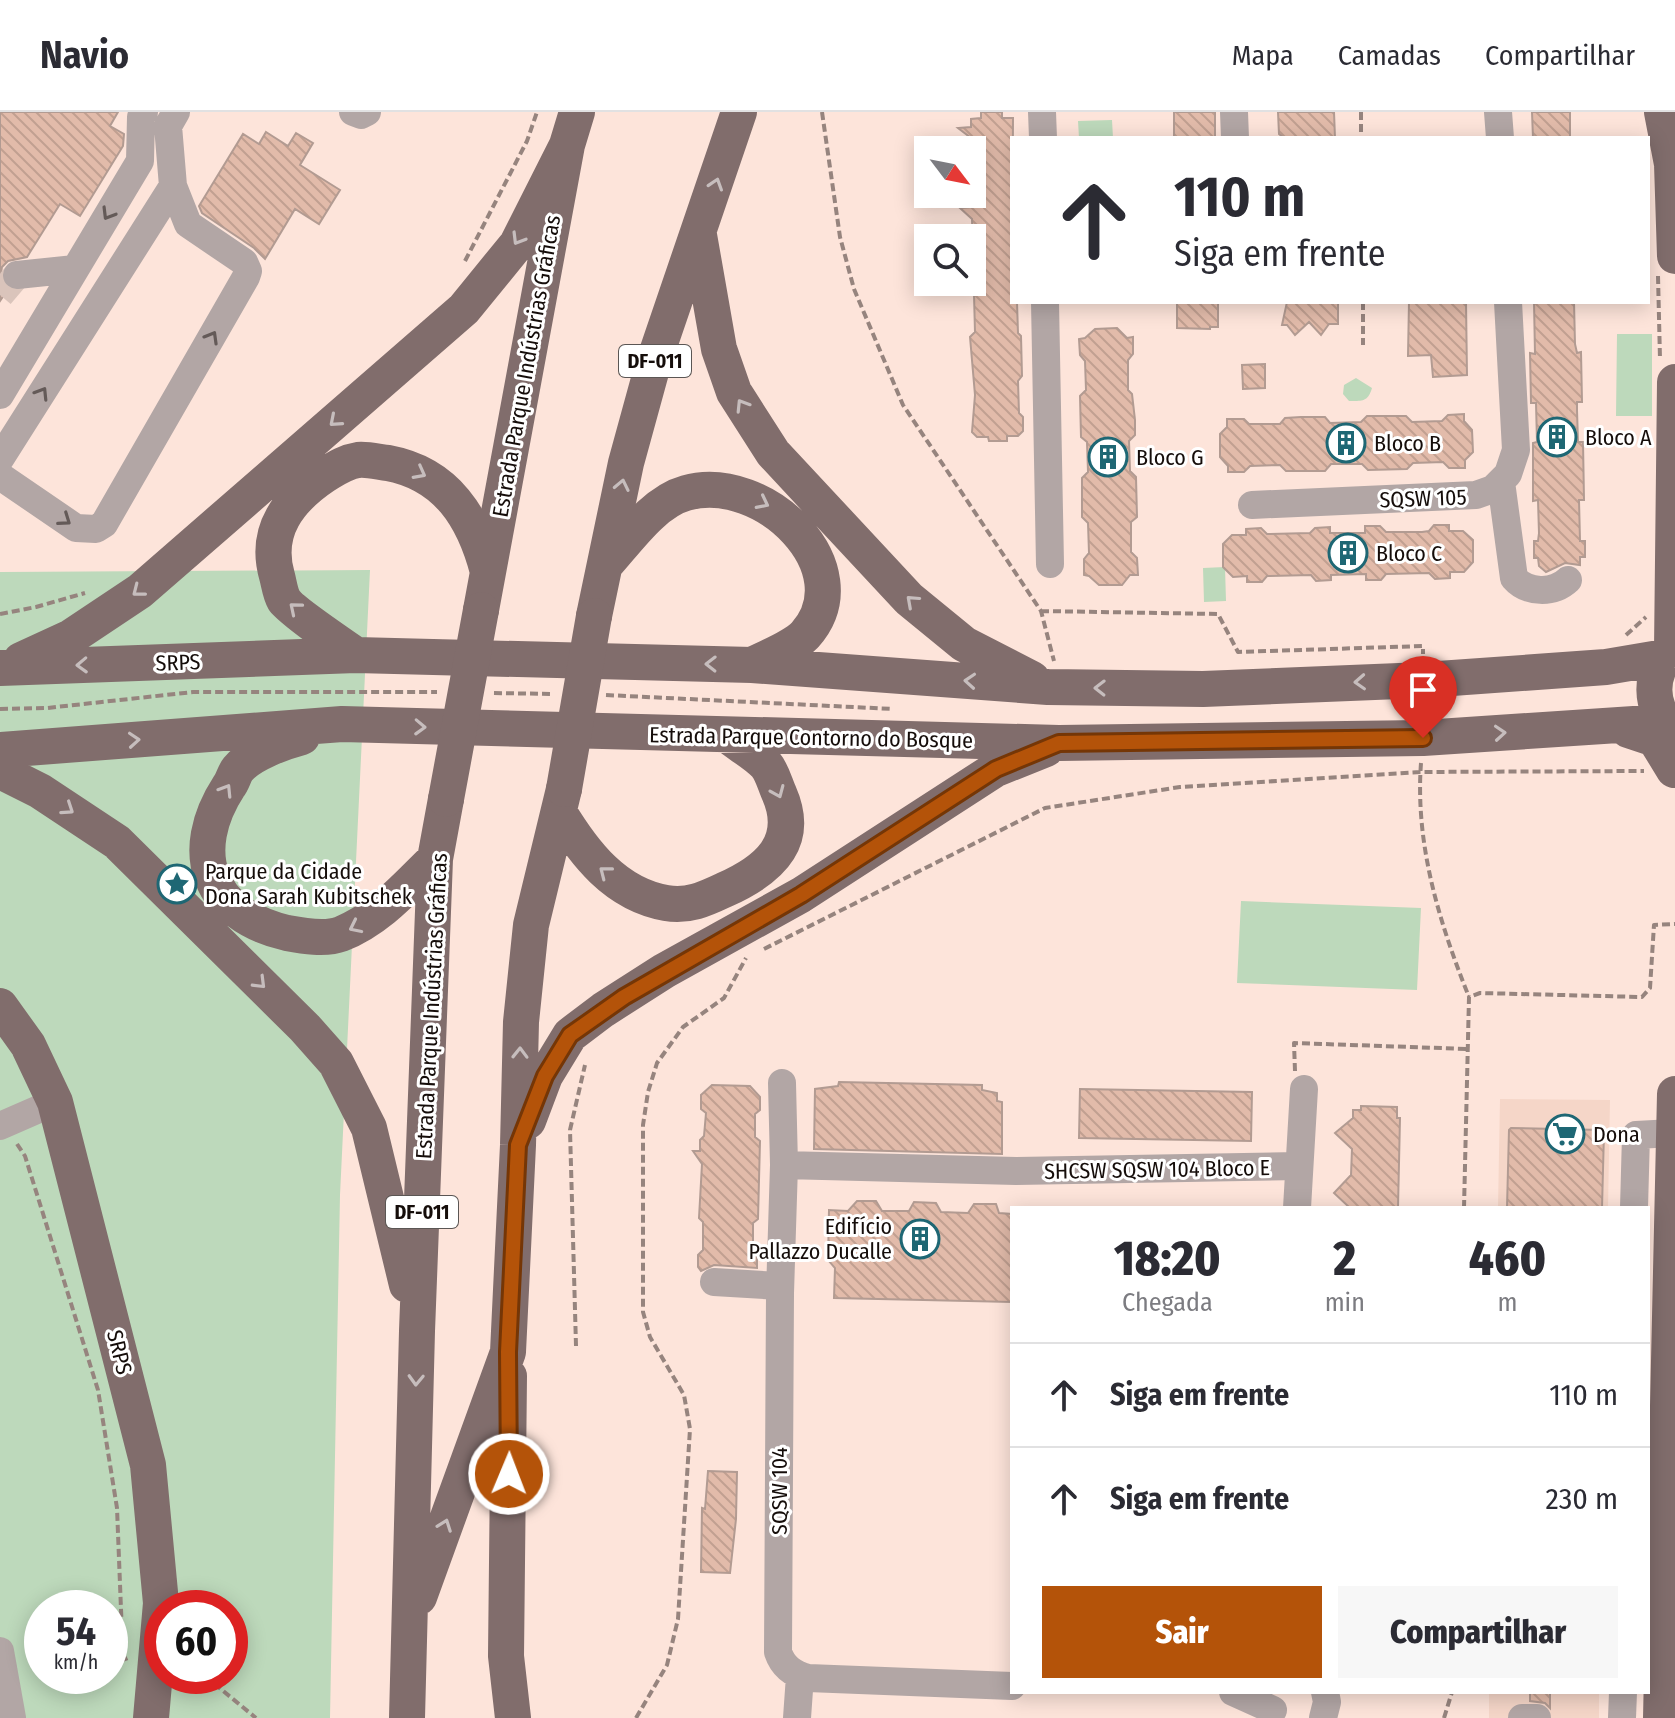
<!DOCTYPE html>
<html lang="pt">
<meta charset="utf-8">
<style>
body{margin:0;font-family:"Fira Sans Condensed",sans-serif;background:#f7f7f7;color:#2b2b33;height:100vh;display:flex;flex-direction:column;font-size:30px;white-space:nowrap}
*{box-sizing:border-box;margin:0}
p{font-size:26px;color:#7c7c81}
.icon{flex:none;width:44px;height:44px;fill:none;stroke:currentColor;stroke-width:2;stroke-linecap:round;stroke-linejoin:round}
.map{position:relative;flex:1;overflow:hidden}
.sheet{position:absolute;left:1010px;top:1094px;width:640px;height:488px;display:flex;flex-direction:column;background:#fff;border-radius:0px;box-shadow:0 4px 20px #0003}
.sheet>*{flex:none}
.hud{position:absolute;left:1010px;top:24px;width:640px;height:168px;border-radius:0px;box-shadow:0 4px 20px #0003;background:#fff;color:#2b2b33;overflow:hidden}
.needle{width:52px;rotate:122deg}
.fabs{position:absolute;left:914px;top:24px;display:grid;gap:16px}
.fabs a{display:grid;place-items:center;width:72px;height:72px;border-radius:0px;background:#fff;box-shadow:0 4px 20px #0003;font-size:40px}
.speed{position:absolute;left:24px;top:1478px;display:flex;gap:16px;font-size:40px;font-weight:700;text-align:center}
.speed>*{display:grid;place-content:center;width:104px;height:104px;border-radius:50%;background:#fff;box-shadow:0 4px 20px #0003;line-height:1}
.speed small{font-size:20px;font-weight:400}
.speed .limit{border:12px solid #d22;background:#fff;color:#111}
.pin{position:absolute;display:grid;place-items:center;width:68px;height:68px;color:#fff;margin:-82px -34px;border-radius:50% 50% 50% 0;rotate:-45deg;box-shadow:0 0 8px #0007}
.pin .icon{rotate:45deg}
.me{position:absolute;width:88px;margin:-44px;rotate:1deg;stroke-linejoin:round;filter:drop-shadow(0 0 6px #0008)}
.turn{display:flex;align-items:center;gap:28px;height:168px;padding:0 32px;font-size:36px}
.turn .icon{width:104px;height:104px;stroke-width:2.5}
.turn b{display:block;font-size:56px;line-height:68px}
.eta{display:flex;justify-content:space-evenly;align-items:center;height:136px;text-align:center}
.eta b{font-size:48px;font-weight:800;line-height:56px}
.cta{display:flex;gap:16px;margin-top:auto;padding:16px 32px}
.cta a{flex:1;height:92px;border-radius:0px;background:#b45309;color:#fff;font-size:32px;font-weight:800;line-height:92px;text-align:center}
.cta a+a{background:#f7f7f7;color:#2b2b33}
ul{padding:0;list-style:none}
li{display:flex;align-items:center;gap:24px;height:104px;padding:0 32px;border-top:2px solid #e1e1e2}
li div{flex:1}
li b{display:block;font-size:30px}
li em{font-style:normal}
header{display:flex;align-items:center;gap:48px;box-sizing:border-box;height:112px;padding:0 40px;background:#fff;border-bottom:2px solid #e1e1e2}
header strong{font-size:38px}
nav{display:flex;gap:44px;margin-inline-start:auto;font-size:28px}
.map>svg:first-child{display:block}
.built{fill:#f5d6c8}
.park{fill:#bdd9bb;fill-rule:evenodd}
.building{fill:url(#building-back-hatch);stroke:#b29b92;stroke-width:2}
.lines{fill:none;stroke-linecap:round;stroke-linejoin:round}
.minor-tunnel{stroke:#dac4bb;stroke-width:28;stroke-dasharray:28 14;stroke-linecap:butt}
.path{stroke:#96847e;stroke-width:4;stroke-dasharray:8 4;stroke-linecap:butt}
.minor{stroke:#b2a6a5;stroke-width:28}
.major{stroke:#816d6c;stroke-width:36}
.major-bridge{stroke:#816d6c;stroke-width:36}
.oneway{stroke:#c6bdbd}
.oneway2{stroke:#645a58}
.route-casing{stroke:#753606;stroke-width:20}
.route{stroke:#b45309;stroke-width:14}
.labels{text-anchor:middle;stroke-width:6;stroke-linejoin:round;paint-order:stroke}
.shield{fill:#fff;stroke:#5b5654;stroke-width:2}
.shield-label{font-size:20px;font-weight:bold;fill:#150d0a}
.street-label{font-size:22px;fill:#150d0a;stroke:#fff}
.poi-label{font-size:22px;fill:#150d0a;stroke:#fff;text-anchor:start}
</style>
<header>
<strong>Navio</strong>
<nav><a>Mapa</a><a>Camadas</a><a>Compartilhar</a></nav>
</header>
<div class="map">
<svg width="1675" height="1606" viewBox="0 0 1675 1606">
<defs>
<pattern id="building-back-hatch" width="6" height="6" patternUnits="userSpaceOnUse" patternTransform="scale(2)"><rect width="6" height="6" fill="#e2bbaa"/><path d="M-1 5l2 2M0 0l6 6M5-1l2 2" fill="none" stroke="#c1a091"/></pattern>
</defs>
<rect width="100%" height="100%" fill="#fde4da"/>
<path class="built" d="M1500 987 1610 988 1608 1096H1498Z
M1489 1580H1599V1606H1489Z"/>
<path class="park" d="M1112 8 1113 26H1079L1078 9Z
M1617 222H1652V304H1616Z
M1356 266 1372 276C1368 290 1362 289 1349 289L1343 282 1344 273Z
M1225 455 1226 489 1204 490 1203 456Z
M370 458 340 1083 330 1606H0V460ZM42 1496H110V1564H42ZM162 1496H230V1564H162Z
M1241 789 1421 796 1417 878 1237 871Z"/>
<path class="building" d="M0 0H118L110 14 124 22 123 34 80 104 60 92 27 145 8 149 2 155 0 166 8 177 0 189Z
M981 0H1002V6H1013L1012 190H1017L1018 221 1021 224 1022 264 1018 269 1019 301 1023 305V319L1018 324H1007V329H989L988 325H977L972 320 975 283 970 225 975 220 972 107 960 96 973 95 972 32 971 26 958 16 971 15V7L981 6Z
M1174 0H1215V26H1174Z
M1278 0H1334L1335 26H1284L1279 22Z
M1532 0H1570V26H1533Z
M266 20 288 34 296 21 313 31 300 53 340 78 319 112 295 97 265 147 254 136 202 101 199 94 243 22 259 32Z
M1177 190H1218V215H1210V217L1177 216Z
M1287 190H1338V212H1329L1321 223 1309 210 1295 223 1287 213H1282Z
M1409 190H1466L1467 263 1433 265 1431 243 1408 244Z
M1534 190H1574L1575 232 1577 241 1581 240 1582 290H1577V298L1578 330H1583L1584 388H1579L1580 429H1585V445H1580V453L1565 451 1546 460 1539 454 1538 446H1534V429H1538L1539 421 1538 388 1533 389V331L1537 330 1536 291H1531L1530 241 1535 242Z
M1117 216 1127 226 1133 225V242L1128 248V278L1132 282 1135 308V323L1129 329 1130 359 1136 365 1137 405 1131 410V440L1137 446 1138 463H1130L1122 473H1099L1089 464 1084 463V447L1089 441 1088 411 1082 405V366L1088 360 1087 330 1081 325 1080 284 1086 278 1085 249 1080 243 1079 227 1085 226 1095 217Z
M1265 252V276L1243 277 1242 253Z
M1464 302V309L1472 318 1473 340 1465 348V356H1449L1443 350 1413 351 1407 357 1368 358 1362 352H1331L1325 359H1286L1280 353 1250 354 1244 360H1228V354L1220 345V322L1227 315V307H1244L1249 312H1280L1285 306 1301 305H1325L1330 311 1361 310 1367 304H1406L1412 310 1442 309 1448 303Z
M1434 413H1449V419H1463L1473 428V450L1464 460H1450V466L1435 467 1429 461 1386 462 1381 468H1366V462L1331 463V468L1316 469 1311 463 1267 464 1262 470H1247V464L1233 465 1223 455V432L1232 423H1246V417L1261 416 1267 422 1310 421 1315 416 1330 415V421H1365V414H1380L1386 420H1422L1429 419Z
M839 970 982 973V978L997 981V989L1002 990V1042L814 1037 815 977 838 974Z
M712 973 750 974 760 985V998L755 1002V1025L760 1029 758 1107 753 1111V1139L757 1144V1156L714 1153 701 1159 698 1155V1143L703 1138V1110L699 1106 702 1052 693 1039H700V1028L704 1024 706 1001 701 997V983Z
M1080 977 1252 980 1251 1029 1079 1026Z
M1361 994 1397 995V1006H1400L1398 1096H1350L1334 1081 1351 1063 1352 1037 1335 1021 1353 1006V998H1361Z
M1511 1016 1602 1018 1604 1020 1602 1096H1507L1509 1018Z
M857 1089H876L882 1099H909L914 1090 936 1091 941 1100 968 1101 974 1092H996L999 1101 1012 1102V1190L834 1186 835 1156 828 1148 829 1098 848 1099Z
M708 1359 737 1360 736 1407 730 1461 701 1460 702 1396 705 1397Z
M1530 1580H1550V1596L1545 1591 1530 1589Z"/>
<g class="lines">
<path class="minor-tunnel" d="M0 183 17 163"/>
<path class="path" d="M822 0 840 125 854 177 903 293 1041 499 1054 549
M1361 0V26
M465 149 527 29 537 0
M1658 164 1660 247
M1363 190V233
M1041 499 1218 502 1238 540 1423 534V542
M0 502 36 495 85 481
M1626 523 1646 505
M494 581 553 582
M606 583 893 597
M0 597 47 596 193 580H437
M1421 651C1415 732 1439 810 1469 885
M764 837 1045 696 1180 675 1420 660 1644 659
M1295 959 1294 931 1468 937
M17 1032 25 1044 98 1278 117 1396 123 1548 130 1545
M1464 1096 1469 885 1480 881 1642 885 1650 876 1654 813 1675 812
M576 1234 570 1018 585 953
M205 1564 256 1606
M636 1606 667 1553 678 1507 690 1317 684 1283 650 1225 643 1200V1013L648 980 657 951 683 915 724 886 746 846
M1444 1606 1452 1580"/>
<path class="minor" d="M353 0 361 3 367 0
M1042 0 1043 26
M1234 0 1235 26
M1498 0 1500 26
M17 163 75 157
M1045 190 1050 452
M0 283 140 49 141 5 144 0
M0 347 173 74 168 14 176 0
M0 364 76 416 96 417 104 412 246 165 248 159 244 150 188 112 173 74
M1501 370 1514 466C1527 481 1553 482 1568 468
M1252 393 1476 383 1493 377 1508 362 1516 338 1508 190
M782 971 784 1053 780 1181 778 1540C783 1555 793 1562 808 1566L1012 1574
M0 1014 55 990
M784 1053 1016 1059 1298 1054
M1297 1096 1304 977
M1634 1096 1636 1023 1673 1021
M714 1170 780 1174
M0 1539 12 1606
M1233 1580 1273 1598
M797 1606 800 1564
M1323 1606 1327 1590 1325 1580
M1522 1606H1537
M1622 1606 1623 1580"/>
<path class="major" d="M1662 0 1672 52 1675 144
M699 123 719 237 734 280 773 341 909 487 964 532 1032 567
M605 453C627 429 653 390 686 381 764 359 864 457 805 523 791 537 769 544 752 553
M481 498 567 33 577 0
M594 504 626 351 654 249 739 0
M1675 535C1647 560 1648 596 1675 620
M1672 538 1675 270
M356 543C343 534 290 498 284 488 280 481 279 471 277 464 264 419 289 387 325 363 335 357 345 350 358 348 367 347 379 350 388 351 447 362 474 406 488 460
M21 548 71 525 140 479 464 197 517 132 567 33
M0 556 356 543 752 553 1048 575 1203 577 1424 568 1606 555 1665 545
M1628 618 1655 627 1674 658
M302 625C283 630 250 642 238 657 234 662 233 669 229 674 186 740 208 803 287 821 303 824 325 828 341 822 379 807 406 775 435 747
M0 638 342 612 1059 631 1423 626 1664 610
M0 659 40 679 117 730 305 916 336 951 369 1016 407 1173
M559 700C584 741 615 782 666 791 688 795 705 787 724 778 767 759 801 731 779 681 775 672 772 660 766 653 756 642 739 633 727 623
M0 894 28 933 55 990 148 1353 161 1491 151 1606
M528 1009 545 964 570 923 603 898 664 859 801 783 996 657 1046 637
M509 1264 506 1544 513 1606
M419 1485 508 1240 518 1033 521 910 531 813 564 677
M407 1606 417 1219 435 747 446 687
M1661 1606 1675 982"/>
<path class="major-bridge" d="M564 677 594 504
M446 687 481 498"/>
</g>
<defs><path id="oneway-chevron" d="M-2-3.5L2.5 0L-2 3.5" fill="none" stroke-width="1.6" stroke-linecap="round" stroke-linejoin="round" transform="scale(2)"/></defs>
<g class="oneway">
<use href="#oneway-chevron" transform="translate(716 72) rotate(-72)"/>
<use href="#oneway-chevron" transform="translate(518 127) rotate(121)"/>
<use href="#oneway-chevron" transform="translate(742 293) rotate(-122)"/>
<use href="#oneway-chevron" transform="translate(335 309) rotate(139)"/>
<use href="#oneway-chevron" transform="translate(420 361) rotate(28)"/>
<use href="#oneway-chevron" transform="translate(622 373) rotate(-78)"/>
<use href="#oneway-chevron" transform="translate(763 391) rotate(27)"/>
<use href="#oneway-chevron" transform="translate(138 479) rotate(142)"/>
<use href="#oneway-chevron" transform="translate(912 489) rotate(-138)"/>
<use href="#oneway-chevron" transform="translate(295 496) rotate(-140)"/>
<use href="#oneway-chevron" transform="translate(711 552) rotate(-179)"/>
<use href="#oneway-chevron" transform="translate(82 553) rotate(178)"/>
<use href="#oneway-chevron" transform="translate(970 569) rotate(-176)"/>
<use href="#oneway-chevron" transform="translate(1360 570) rotate(177)"/>
<use href="#oneway-chevron" transform="translate(1100 576) rotate(-179)"/>
<use href="#oneway-chevron" transform="translate(420 615) rotate(2)"/>
<use href="#oneway-chevron" transform="translate(1500 621) rotate(-4)"/>
<use href="#oneway-chevron" transform="translate(134 628) rotate(-4)"/>
<use href="#oneway-chevron" transform="translate(226 678) rotate(-58)"/>
<use href="#oneway-chevron" transform="translate(778 680) rotate(67)"/>
<use href="#oneway-chevron" transform="translate(68 697) rotate(34)"/>
<use href="#oneway-chevron" transform="translate(605 760) rotate(-142)"/>
<use href="#oneway-chevron" transform="translate(355 815) rotate(154)"/>
<use href="#oneway-chevron" transform="translate(260 871) rotate(45)"/>
<use href="#oneway-chevron" transform="translate(520 941) rotate(-89)"/>
<use href="#oneway-chevron" transform="translate(416 1268) rotate(92)"/>
<use href="#oneway-chevron" transform="translate(445 1413) rotate(-70)"/>
</g>
<g class="oneway2">
<use href="#oneway-chevron" transform="translate(108 102) rotate(121)"/>
<use href="#oneway-chevron" transform="translate(212 225) rotate(-60)"/>
<use href="#oneway-chevron" transform="translate(42 281) rotate(-58)"/>
<use href="#oneway-chevron" transform="translate(65 408) rotate(35)"/>
</g>
<g class="lines">
<defs>
<path id="route" d="M509 1362 508 1240 518 1033 545 964 570 923 624 885 801 783 996 657 1059 631 1423 626"/>
</defs>
<use href="#route" class="route-casing"/>
<use href="#route" class="route"/>
</g>
<defs>
<symbol id="building-ring" viewBox="-11 -11 22 22"><circle r="9.5" fill="#fff" stroke="#1e6774" stroke-width="1.5"/><path d="M-4-6H4V6H1V3H-1V6H-4ZM-2.5-4.3h1.7v1.8h-1.7ZM.8-4.3h1.7v1.8H.8ZM-2.5-1h1.7V.8h-1.7ZM.8-1h1.7V.8H.8Z" fill="#1e6774"/></symbol>
<symbol id="sight-ring" viewBox="-11 -11 22 22"><circle r="9.5" fill="#fff" stroke="#1e6774" stroke-width="1.5"/><path d="M0-6L1.8-2.2L6-1.7L2.9 1.2L3.7 5.4L0 3.3L-3.7 5.4L-2.9 1.2L-6-1.7L-1.8-2.2Z" fill="#1e6774"/></symbol>
<symbol id="supermarket-ring" viewBox="-11 -11 22 22"><circle r="9.5" fill="#fff" stroke="#1e6774" stroke-width="1.5"/><path d="M-6-5.5h2.5l.6 2H6L4.5 2H-2.5L-4.4-4H-6ZM-1.5 3.2a1.3 1.3 0 1 0 .1 0ZM3 3.2a1.3 1.3 0 1 0 .1 0Z" fill="#1e6774"/></symbol>
</defs>
<g fill-rule="evenodd">
<use href="#building-ring" x="1535" y="303" width="44" height="44"/>
<use href="#building-ring" x="1324" y="309" width="44" height="44"/>
<use href="#building-ring" x="1086" y="323" width="44" height="44"/>
<use href="#building-ring" x="1326" y="419" width="44" height="44"/>
<use href="#sight-ring" x="155" y="750" width="44" height="44"/>
<use href="#supermarket-ring" x="1543" y="1000" width="44" height="44"/>
<use href="#building-ring" x="898" y="1105" width="44" height="44"/>
</g>
<g class="labels">
<g class="shield">
<rect x="619" y="233" width="72" height="32" rx="6"/>
<rect x="386" y="1084" width="72" height="32" rx="6"/>
</g>
<g class="shield-label">
<text x="655" y="256">DF-011</text>
<text x="422" y="1107">DF-011</text>
</g>
<g class="street-label">
<text transform="translate(526 254) rotate(-80)" y="8">Estrada Parque Indústrias Gráficas</text>
<text transform="translate(1423 386) rotate(-2)" y="8">SQSW 105</text>
<text transform="translate(178 550) rotate(-2)" y="8">SRPS</text>
<text transform="translate(811 625) rotate(1)" y="8">Estrada Parque Contorno do Bosque</text>
<text transform="translate(431 894) rotate(-87)" y="8">Estrada Parque Indústrias Gráficas</text>
<text transform="translate(1157 1057) rotate(-1)" y="8">SHCSW SQSW 104 Bloco E</text>
<text transform="translate(120 1240) rotate(76)" y="8">SRPS</text>
<text transform="translate(779 1379) rotate(-90)" y="8">SQSW 104</text>
</g>
<g class="poi-label">
<text x="1585" y="333">Bloco A</text>
<text x="1374" y="339">Bloco B</text>
<text x="1136" y="353">Bloco G</text>
<text x="1376" y="449">Bloco C</text>
<text x="205" y="767">Parque da Cidade<tspan x="205" dy="25">Dona Sarah Kubitschek</tspan></text>
<text x="1593" y="1030">Dona</text>
<text x="892" y="1122" text-anchor="end">Edifício<tspan x="892" dy="25">Pallazzo Ducalle</tspan></text>
</g>
</g>
</svg>
<div class="fabs">
<a><svg class="needle" viewBox="-14 -14 28 28"><path d="M0-13l5 13h-10z" fill="#e53935"/><path d="M0 13l5-13h-10z" fill="#7c7c81"/></svg></a>
<a><svg class="icon" aria-label="search" viewBox="0 0 24 24"><circle cx="10" cy="10" r="6"/><path d="M15 15l6 6"/></svg></a>
</div>
<div class="speed"><div>54<small>km/h</small></div><div class="limit">60</div></div>
<div class="pin" style="left:1423px;top:626px;background:#d93025"><svg class="icon" aria-label="arrive" viewBox="0 0 24 24"><path d="M6 21V4h12l-3 4 3 4H6"/></svg></div>
<svg class="me" style="left:509px;top:1362px" viewBox="-20 -20 40 40"><circle r="17" fill="#b45309" stroke="#fff" stroke-width="3"/><path d="M0-11L8 9 0 5-8 9z" fill="#fff"/></svg>
<div class="hud">
<div class="turn"><svg class="icon" aria-label="ahead" viewBox="0 0 24 24"><path d="M12 20V5M6 11l6-6 6 6"/></svg><div><b>110 m</b>Siga em frente</div></div>
</div>
<section class="sheet">
<div class="eta">
<div><b>18:20</b><p>Chegada</p></div>
<div><b>2</b><p>min</p></div>
<div><b>460</b><p>m</p></div>
</div>
<ul>
<li><svg class="icon" aria-label="ahead" viewBox="0 0 24 24"><path d="M12 20V5M6 11l6-6 6 6"/></svg><div><b>Siga em frente</b></div><em>110 m</em></li>
<li><svg class="icon" aria-label="ahead" viewBox="0 0 24 24"><path d="M12 20V5M6 11l6-6 6 6"/></svg><div><b>Siga em frente</b></div><em>230 m</em></li>
</ul>
<div class="cta"><a>Sair</a><a>Compartilhar</a></div>
</section>
</div>
